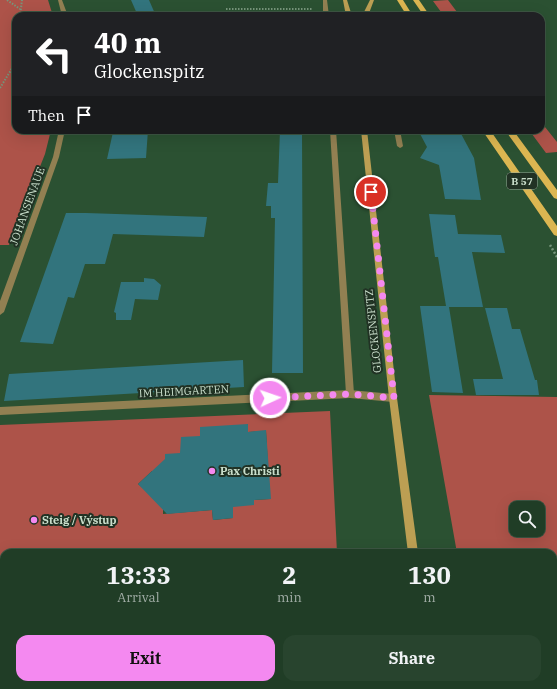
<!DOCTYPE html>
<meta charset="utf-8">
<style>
body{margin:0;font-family:"IBM Plex Serif",serif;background:#28442e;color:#f1f3f6;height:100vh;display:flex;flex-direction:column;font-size:15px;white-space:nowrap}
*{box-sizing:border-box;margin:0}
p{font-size:13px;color:#a2aea7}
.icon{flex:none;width:22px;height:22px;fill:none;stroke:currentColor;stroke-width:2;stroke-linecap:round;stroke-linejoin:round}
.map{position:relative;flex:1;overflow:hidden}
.drawer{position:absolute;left:0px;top:549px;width:557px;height:140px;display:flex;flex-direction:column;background:#203d26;border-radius:12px 12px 0 0;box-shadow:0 4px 16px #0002,0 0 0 1px #3d5643}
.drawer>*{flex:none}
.hud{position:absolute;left:12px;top:12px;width:533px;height:122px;border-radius:12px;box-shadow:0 4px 16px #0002,0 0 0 1px #3d5643;background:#202124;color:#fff;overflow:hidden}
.controls{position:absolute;left:509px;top:501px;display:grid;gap:8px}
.controls a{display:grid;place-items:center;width:36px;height:36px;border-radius:8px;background:#203d26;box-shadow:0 4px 16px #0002,0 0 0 1px #3d5643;font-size:20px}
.pin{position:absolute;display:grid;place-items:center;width:34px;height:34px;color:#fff;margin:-17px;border:2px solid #fff;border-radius:50%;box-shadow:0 1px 4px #0007}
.me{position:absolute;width:44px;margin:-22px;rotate:87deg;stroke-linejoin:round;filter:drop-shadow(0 0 3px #0008)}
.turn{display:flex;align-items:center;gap:14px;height:84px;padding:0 16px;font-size:18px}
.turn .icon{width:52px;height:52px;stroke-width:2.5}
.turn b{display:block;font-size:28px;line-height:34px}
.then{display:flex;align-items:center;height:38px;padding:0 16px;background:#0003;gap:8px;font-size:15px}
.eta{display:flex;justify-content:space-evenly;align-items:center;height:68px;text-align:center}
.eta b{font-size:24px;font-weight:700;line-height:28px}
.action{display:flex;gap:8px;margin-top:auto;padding:8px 16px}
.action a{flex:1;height:46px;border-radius:12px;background:#f489f0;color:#111;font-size:16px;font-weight:700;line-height:46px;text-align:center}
.action a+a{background:#28442e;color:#f1f3f6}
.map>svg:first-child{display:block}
.green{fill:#ad5349;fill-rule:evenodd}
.building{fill:#32747d}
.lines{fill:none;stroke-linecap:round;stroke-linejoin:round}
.path-far2{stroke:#77957b;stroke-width:2;stroke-dasharray:1.5 1.5;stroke-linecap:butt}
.path-far1{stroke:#77957b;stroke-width:2.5;stroke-dasharray:2 2;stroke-linecap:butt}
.path{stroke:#77957b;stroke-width:3;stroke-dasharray:2.5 2.5;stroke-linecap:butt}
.service{fill:#928052;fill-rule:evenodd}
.minor{fill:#928052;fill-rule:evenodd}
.secondary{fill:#bc9f53;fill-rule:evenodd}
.primary{fill:#dcb651;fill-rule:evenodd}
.route{stroke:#f489f0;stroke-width:7;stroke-dasharray:0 12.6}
.poi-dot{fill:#f489f0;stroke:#213224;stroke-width:1.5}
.labels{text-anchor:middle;stroke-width:4;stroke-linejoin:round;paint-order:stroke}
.shield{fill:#213224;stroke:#97aa99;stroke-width:1}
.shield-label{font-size:10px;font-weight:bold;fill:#c9decb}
.street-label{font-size:11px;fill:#c9decb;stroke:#213224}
.poi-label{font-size:11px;font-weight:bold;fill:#c9decb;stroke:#213224;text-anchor:start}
</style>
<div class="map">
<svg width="557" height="689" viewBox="0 0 557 689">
<rect width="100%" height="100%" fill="#2b5132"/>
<path class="green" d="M0 0H48L53 16H16V130H51L45 154 9 245H0Z
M448 0 460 16H444L433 1Z
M541 122 557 142V152L546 153 529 130H541Z
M429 395 557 397V584L553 585V553H457ZM516 508H538V530H516Z
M330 411 337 553H4V637H0V425ZM248 424V432L266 431 270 499 254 500V505L233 501V518L213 520 212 510 163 514V505L138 484 152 471 154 472 165 462 200 452Z"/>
<path class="building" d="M131 0H149L156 16H138Z
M148 130 146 158 107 159 113 132Z
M280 130H302L303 373H272L275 218H271V206H266L268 183H278Z
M418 130H459L474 158 481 200 445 199 439 165 420 158 427 147Z
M66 213H86L207 217 204 237 113 234 105 264H85L74 298 68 297 53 344 20 342Z
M429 214 455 215 458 234 501 235 505 253 472 252 483 307H449L463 393 432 392 420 306H446L438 257H435Z
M144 278 154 279 161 285 158 300 135 299 131 320H116V313L114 312 121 282H144Z
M485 308H507L512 329H520L535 380H537L539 395H476L473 379H503Z
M243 360 244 387 4 401 9 374Z
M248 424V432L266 430 271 499 254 500V505L233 507V518L213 520 212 510 167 514 138 484 165 459V454L180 453 181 437 200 436V427Z"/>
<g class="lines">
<path class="path-far2" d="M7 0 20 9
M226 9H313
M20 16 22 0
M0 88 11 70 16 51"/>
<path class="path-far1" d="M550 245 557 257"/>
<path class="path" d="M553 562 557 561
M0 586 4 592
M0 603 4 602"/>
<path class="service" d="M323 0H327L329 16H323Z
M330 130H336L354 394 353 397 350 398 347 397 346 394Z
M394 130H400L403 146 402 147 400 148 397 146Z
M322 685H334V689H322Z"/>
<path class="minor" d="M58 0H62L68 16H62Z
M59 130H65L59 157 4 312 0 315V301L53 157Z
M350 390 393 394 396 395 397 398 396 401 393 402 350 398 0 415V407Z"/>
<path class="secondary" d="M343 0H347L352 16H346Z
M370 0H374L368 16H362Z
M361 130H367L397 398 418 553H408L389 398Z
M424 685H436L437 689H425Z"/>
<path class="primary" d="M397 0H403L413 16H407Z
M413 0H419L430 16H424Z
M482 130H490L557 226V236L554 235Z
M505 130H513L557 190V199L554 198Z"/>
</g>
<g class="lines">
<path class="route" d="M270 398 350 394 394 398 371 192"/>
</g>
<g class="poi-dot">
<circle cx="212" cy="471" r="4"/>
<circle cx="34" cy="520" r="4"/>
</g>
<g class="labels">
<rect class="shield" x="507" y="173" width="30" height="16" rx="3"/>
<g class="shield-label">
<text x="522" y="185">B 57</text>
</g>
<g class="street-label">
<text transform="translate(27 206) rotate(-70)" y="4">JOHANSENAUE</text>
<text transform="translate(373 331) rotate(-96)" y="4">GLOCKENSPITZ</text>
<text transform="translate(184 391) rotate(-3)" y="4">IM HEIMGARTEN</text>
</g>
<g class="poi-label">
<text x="220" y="475">Pax Christi</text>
<text x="42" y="524">Steig / Výstup</text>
</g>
</g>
</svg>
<div class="controls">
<a><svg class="icon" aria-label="search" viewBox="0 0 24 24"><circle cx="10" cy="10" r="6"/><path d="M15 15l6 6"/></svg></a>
</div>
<div class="pin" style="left:371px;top:192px;background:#d93025"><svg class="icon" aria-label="arrive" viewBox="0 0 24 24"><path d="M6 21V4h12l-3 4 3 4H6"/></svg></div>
<svg class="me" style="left:270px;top:398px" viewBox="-20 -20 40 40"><circle r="17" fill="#f489f0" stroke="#fff" stroke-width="3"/><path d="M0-11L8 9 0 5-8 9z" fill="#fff"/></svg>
<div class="hud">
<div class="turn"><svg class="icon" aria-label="left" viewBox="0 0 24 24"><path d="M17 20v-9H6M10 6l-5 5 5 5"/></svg><div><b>40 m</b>Glockenspitz</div></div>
<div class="then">Then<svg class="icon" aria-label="arrive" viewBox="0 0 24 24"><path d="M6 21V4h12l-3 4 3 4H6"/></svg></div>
</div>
<section class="drawer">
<div class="eta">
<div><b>13:33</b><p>Arrival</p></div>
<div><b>2</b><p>min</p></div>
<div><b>130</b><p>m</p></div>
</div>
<div class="action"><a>Exit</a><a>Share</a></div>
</section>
</div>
